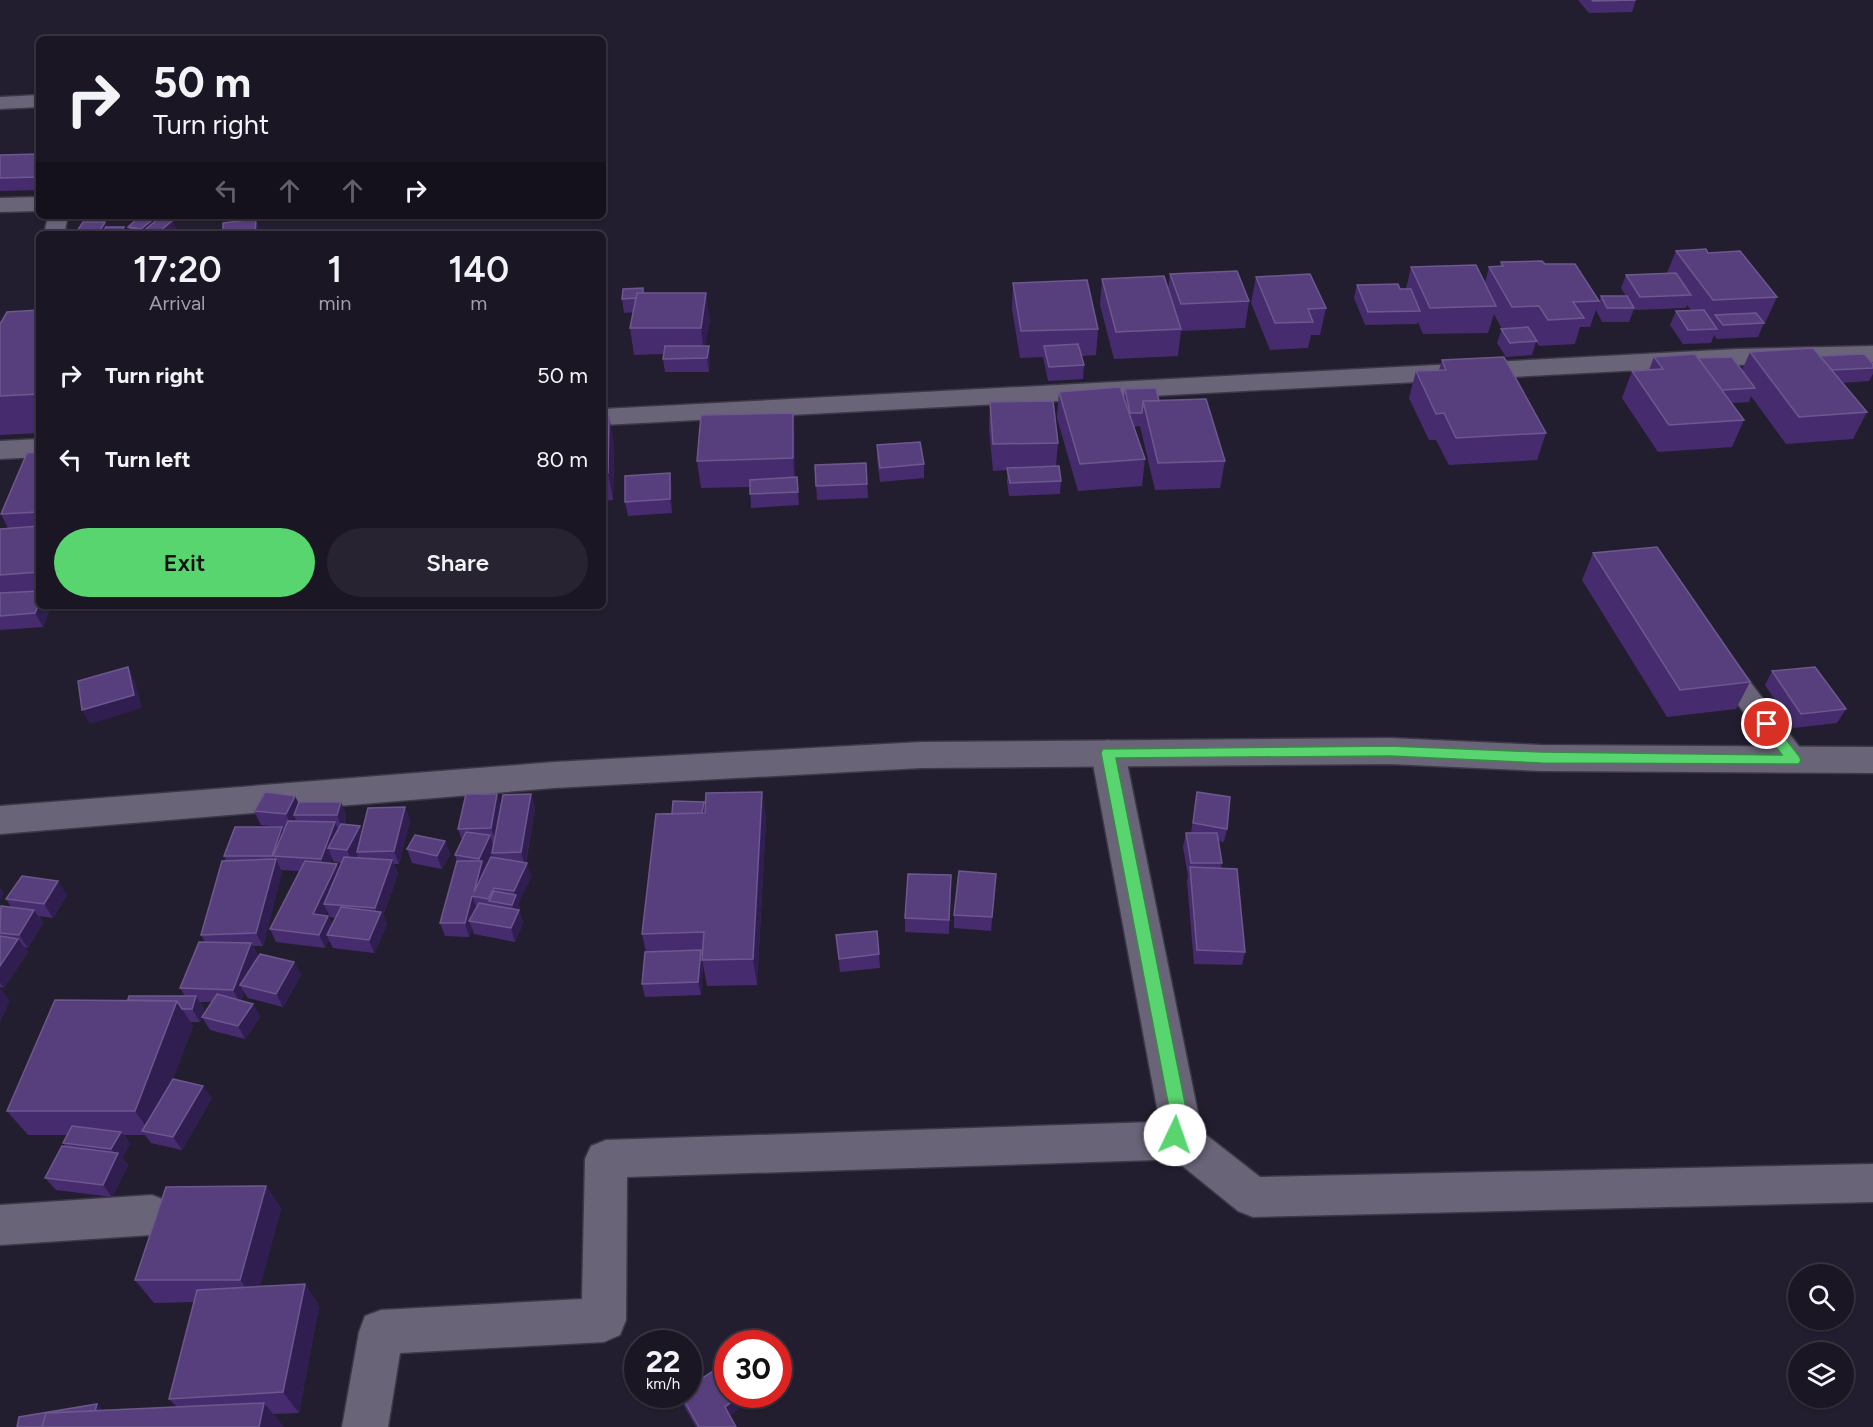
<!DOCTYPE html>
<style>
body{margin:0;font-family:Figtree,sans-serif;background:#272330;color:#f1f3f6;height:100vh;display:flex;flex-direction:column;font-size:22px;white-space:nowrap}
*{box-sizing:border-box;margin:0}
p{font-size:20px;color:#9f9fa6}
.icon{flex:none;width:33px;height:33px;fill:none;stroke:currentColor;stroke-width:2;stroke-linecap:round;stroke-linejoin:round}
.map{position:relative;flex:1;overflow:hidden}
.drawer{position:absolute;left:36px;top:231px;width:570px;height:378px;display:flex;flex-direction:column;background:#1a1623;border-radius:9px;box-shadow:0 2px 4px #0004,0 0 0 2px #383541}
.drawer>*{flex:none}
.guide{position:absolute;left:36px;top:36px;width:570px;height:183px;border-radius:9px;box-shadow:0 2px 4px #0004,0 0 0 2px #383541;background:#1a1623;color:#f1f3f6;overflow:hidden}
.fabs{position:absolute;left:1788px;top:1264px;display:grid;gap:12px}
.fabs a{display:grid;place-items:center;width:66px;height:66px;border-radius:50%;background:#1a1623;box-shadow:0 2px 4px #0004,0 0 0 2px #383541;font-size:30px}
.speed{position:absolute;left:624px;top:1330px;display:flex;gap:12px;font-size:30px;font-weight:700;text-align:center}
.speed>*{display:grid;place-content:center;width:78px;height:78px;border-radius:50%;background:#1a1623;box-shadow:0 2px 4px #0004,0 0 0 2px #383541;line-height:1}
.speed small{font-size:15px;font-weight:400}
.speed .limit{border:9px solid #d22;background:#fff;color:#111}
.pin{position:absolute;display:grid;place-items:center;width:51px;height:51px;color:#fff;margin:-26px;border:3px solid #fff;border-radius:50%;box-shadow:0 2px 6px #0007}
.me{position:absolute;width:66px;margin:-33px;rotate:3deg;stroke-linejoin:round;filter:drop-shadow(0 0 4px #0008)}
.turn{display:flex;align-items:center;gap:21px;height:126px;padding:0 18px;font-size:27px}
.turn .icon{width:78px;height:78px;stroke-width:2.5}
.turn b{display:block;font-size:42px;line-height:51px}
.lanes{display:flex;align-items:center;height:57px;padding:0 18px;background:#0003;justify-content:center;gap:30px;direction:ltr}
.lanes .off{opacity:.35}
.eta{display:flex;justify-content:space-evenly;align-items:center;height:102px;text-align:center}
.eta b{font-size:36px;font-weight:600;line-height:42px}
.cta{display:flex;gap:12px;margin-top:auto;padding:12px 18px}
.cta a{flex:1;height:69px;border-radius:36px;background:#59d56f;color:#111;font-size:24px;font-weight:600;line-height:69px;text-align:center}
.cta a+a{background:#272330;color:#f1f3f6}
ul{padding:0;list-style:none}
li{display:flex;align-items:center;gap:18px;height:84px;padding:0 18px}
li div{flex:1}
li b{display:block;font-size:22px}
li em{font-style:normal}
.map>svg:first-child{display:block}
.lines{fill:none;stroke-linecap:round;stroke-linejoin:round}
.lane-casing{stroke:#3c3846;stroke-width:3}
.street-casing{stroke:#3c3846;stroke-width:3}
.secondary-casing{stroke:#3c3846;stroke-width:3}
.lane{fill:#696478;fill-rule:evenodd}
.street{fill:#696478;fill-rule:evenodd}
.secondary{fill:#696478;fill-rule:evenodd}
.wall{fill:#462c6f;fill-rule:evenodd}
.shaded-wall{fill:#311e50}
.building{fill:#573f7d;stroke:#6d588e;stroke-width:1.5}
.route{fill:#59d56f;stroke:#3a8a48;stroke-width:1.5}
</style>
<div class="map">
<svg width="1873" height="1427" viewBox="0 0 1873 1427">
<rect width="100%" height="100%" fill="#231e2f"/>
<g class="lines">
<defs>
<path id="lane" d="M48 216H68L64 234H44Z
M1723 656 1732 658 1804 753 1808 760 1804 767 1794 770 1784 767 1714 672 1710 665 1714 658Z"/>
<path id="street" d="M39 95V107L0 109V97Z
M39 197V211L0 212V198Z
M1873 346V362L1737 365 603 425V409L1737 349Z
M39 439V457L0 459V441Z
M1108 740 1120 744 1125 753 1198 1113 1196 1127 1260 1177 1873 1164V1202L1253 1217 1238 1211 1169 1155 1155 1160 627 1177 626 1320 620 1335 604 1342 400 1353 388 1427H342L359 1332 365 1316 381 1310 582 1299 585 1159 591 1146 606 1140 1156 1122 1158 1113 1091 753 1096 744Z
M152 1195 167 1201 173 1215 167 1229 152 1235 0 1245V1205Z"/>
<path id="secondary" d="M1390 738 1541 745 1873 747V773L1541 771 1390 764 921 768 554 788 0 834V806L554 762 921 742Z"/>
</defs>
<use href="#lane" class="lane-casing"/>
<use href="#street" class="street-casing"/>
<use href="#secondary" class="secondary-casing"/>
<use href="#lane" class="lane"/>
<use href="#street" class="street"/>
<use href="#secondary" class="secondary"/>
</g>
<path class="wall" d="M1578 0H1636L1632 12 1589 13Z
M39 154V190L0 191V155Z
M105 222 107 227H124L126 232 129 230 128 227 153 223 178 233 177 234H49L77 231Z
M1676 251 1708 253 1777 297 1765 323H1764L1758 337 1717 339 1714 335 1711 343 1683 344 1670 325 1676 311 1691 310 1687 305 1686 308 1635 310 1634 309 1629 322H1602L1596 310 1601 296H1626L1621 288 1626 275 1667 273Z
M1501 262 1545 264 1599 301 1590 327H1580L1575 344 1539 346 1536 342 1532 355 1506 357 1497 343 1502 329 1494 314 1488 333 1423 334 1418 322 1417 324 1365 325 1354 298 1357 285 1406 289 1411 267 1485 283 1489 267H1500Z
M1170 274 1249 301 1245 328 1181 331 1178 356 1114 359 1100 305 1102 279 1168 289Z
M1256 277 1326 308 1320 335H1311L1308 348 1270 350 1251 303Z
M1013 283 1098 329 1096 355 1082 356 1084 365 1083 379 1048 381 1043 357 1020 358 1012 309Z
M643 288 644 293 710 319 705 346H709L710 359 709 372H665L663 359 664 354 634 355 630 328 633 312 624 313 622 299Z
M39 310V433L0 435V324Z
M1750 352 1820 356 1873 364V374L1869 381 1842 383 1867 412 1853 439 1786 444 1751 396 1749 402 1732 403 1744 420 1732 447 1658 452 1622 398 1632 371 1649 370 1654 357 1742 370Z
M1442 360 1546 433 1537 460 1449 465 1436 440H1429L1409 398 1416 371 1439 370Z
M1125 389 1159 401 1225 461 1220 488 1155 490 1140 426 1134 427 1145 459 1142 486 1078 491 1057 418 1059 392 1124 398Z
M990 402 1058 443 1056 466 1061 481 1060 494 1009 496 1007 482V470L993 471 989 429Z
M603 416 614 443 613 500 603 501Z
M795 440V477H797L799 505 751 508 750 487 701 488 697 461Z
M877 445 924 464V478L880 482 877 459Z
M39 452V606H51L43 627 0 630V529L8 528 1 514Z
M866 463 868 498 817 500 815 465Z
M672 487V513L628 516 625 502Z
M1593 553 1750 682 1736 709 1667 717 1582 580Z
M1772 671 1846 709 1837 723 1793 728 1765 685Z
M762 792 766 819 757 985 707 986 703 964 701 995 645 997 642 984 646 952 642 934 672 814 705 810Z
M1197 792 1227 829 1224 842 1218 841 1222 863 1221 869 1245 952 1242 965 1194 964 1187 881 1188 876 1183 847 1186 833H1191Z
M497 794 501 807 531 794 535 808 526 863 531 877 518 904 520 908 519 910 523 923 515 942 474 934 472 928 469 937 445 936 440 923 457 861 455 855 462 840 458 829ZM492 854 493 857 484 870Z
M295 796 298 803 341 802 346 816 344 825 362 832 405 807 410 821 399 864H394L398 874 383 915 387 925 374 953 333 948 329 940 325 948 276 942 270 929 299 871 281 870 282 872 263 946H253L258 956 294 962 301 975 283 1007 248 998 244 992 241 1001 253 1004 260 1017 245 1039 210 1030 202 1017 212 1002H200L204 1009 200 1022H190L193 1026 173 1079 212 1098 182 1150 151 1143 145 1135H124L130 1144 122 1158 128 1165 112 1197 56 1190 45 1178 66 1147 63 1143 67 1135H28L7 1111 128 1000 185 996 180 988 205 942 201 935 226 861 224 856 281 827 261 825 254 811ZM332 858 334 862 341 863 339 869 330 864ZM327 911 330 917 336 918 332 924 328 916 325 915Z
M445 841 450 854 442 869 412 863 407 849Z
M951 875 949 934 905 932V918Z
M995 887 991 931 954 928V915Z
M67 895 53 918 39 916 43 923 28 948 24 947 28 952 4 988 0 987V907H11L6 899Z
M836 935 879 954 880 968 840 972Z
M266 1186 281 1209 260 1286 305 1284 319 1306 299 1413 273 1414 284 1427H17L97 1404 103 1411 177 1407 169 1399 194 1302 154 1303 135 1280Z
M701 1379 747 1403 730 1415 736 1427H696L678 1395H688Z"/>
<path class="shaded-wall" d="M256 219 260 232V234H252Z
M152 220 157 232 145 230 147 234H143L141 229Z
M173 220 178 233 177 234H160L159 232Z
M105 222 110 234H98Z
M124 227 127 234H121Z
M706 293 710 319 704 354 701 328Z
M709 346 710 359 709 372 707 358Z
M793 413 795 440V485L793 458Z
M609 416 614 443 613 500 608 473Z
M670 473 672 487V513L670 499Z
M39 603V606H51L43 627 35 613Z
M128 667 135 681 142 708 90 724 82 710Z
M762 792 766 819 757 985 753 959Z
M497 794 501 807 496 841 491 828Z
M531 794 535 808 525 866 521 852Z
M295 796 302 810 294 815 296 820 292 828 286 814Z
M341 802 346 816 342 829 337 815Z
M704 802 706 815 700 822Z
M405 807 410 821 399 864 394 851Z
M335 822 341 836 328 848 332 858 327 872 321 859Z
M360 826 365 840 357 852 358 854 353 864 347 850Z
M282 827 288 840 273 856 275 860 276 859 282 872 263 946 256 933 275 862 272 856Z
M490 835 494 848 474 892 481 864 479 859Z
M445 841 450 854 442 869 437 856Z
M392 860 398 874 383 915 387 925 374 953 369 940 379 917 375 908Z
M527 863 531 877 518 904 520 908 519 910 523 923 515 942 511 928 516 918 512 905 515 896 514 891Z
M337 864 343 878 324 904 327 911 320 927 313 914Z
M58 881 67 895 53 918 44 904Z
M0 887 4 893 0 902Z
M472 896 477 909 469 921 472 928 469 937 465 923Z
M34 910 43 923 28 948 19 935Z
M328 916 334 929 327 935 329 940 325 948 319 935Z
M18 939 28 952 4 988 0 983V966Z
M251 943 258 956 240 985 244 992 240 1003 233 990Z
M701 950 703 964 701 995 698 982Z
M294 962 301 975 283 1007 276 994Z
M0 988 10 1001 0 1022Z
M196 996 204 1009 200 1022 192 1009Z
M177 1001 193 1026 153 1133 150 1132 135 1111Z
M253 1004 260 1017 245 1039 238 1026Z
M203 1086 212 1098 182 1150 173 1137Z
M121 1132 130 1144 122 1158 128 1165 112 1197 103 1185 117 1156 111 1149Z
M266 1186 281 1209 256 1302 240 1280Z
M305 1284 319 1306 299 1413 283 1392Z
M741 1395H746L747 1403 727 1417 725 1407Z
M264 1403 284 1427H259Z
M97 1404 107 1415 93 1424Z"/>
<path class="building" d="M1592 0H1636L1593 1Z
M39 154 38 177 0 178V155Z
M138 218 152 220 141 229 128 227Z
M159 218 173 220 159 232 145 230Z
M256 219 255 234H223V223Z
M83 222H105L98 234H75Z
M106 227H124L121 234H102Z
M53 229 76 230 73 234H49Z
M134 229 133 233 126 234 127 230Z
M1706 249 1708 253 1740 251 1777 297 1713 300 1676 251Z
M1542 261 1545 264H1575L1599 301 1573 302 1584 318 1548 320 1539 306 1512 307 1489 267 1503 266 1501 262Z
M1476 265 1496 306 1430 308 1411 267Z
M1237 271 1249 301 1181 304 1170 274Z
M1676 273 1691 295 1640 297 1626 275Z
M1310 274 1326 308 1308 309 1313 322 1275 323 1256 277Z
M1164 276 1181 329 1116 332 1102 279Z
M1087 280 1098 329 1021 331 1013 283Z
M1398 284 1400 289H1411L1420 311 1368 312 1357 285Z
M643 288V293H637L636 298 622 299 623 289Z
M637 293H706L701 328H630Z
M1601 296H1627L1634 308H1607Z
M39 310V394L0 396V324L7 312Z
M1704 310 1717 329 1688 330 1676 311Z
M1756 313 1764 323 1723 325 1715 315Z
M1528 327 1537 341 1510 343 1501 329Z
M1078 344 1084 365 1049 367 1044 346Z
M665 346H709L707 358 663 359Z
M1813 348 1867 412 1799 417 1750 352Z
M1695 354 1744 420 1669 425 1632 371 1663 369 1654 357Z
M1864 354 1873 364V368L1832 370 1820 356Z
M1504 357 1546 433 1456 438 1444 413 1436 414 1416 371 1446 370 1442 360Z
M1732 357 1755 388 1722 390 1698 358Z
M1120 387 1145 459 1080 464 1059 392Z
M1156 388 1159 401H1143L1142 413H1130L1125 389Z
M1206 399 1225 461 1158 463 1143 401Z
M1053 401 1058 443 993 444 990 402Z
M793 413V458L697 461 701 415Z
M603 416H609L608 473 603 474Z
M920 442 924 464 880 468 877 445Z
M39 452V512L1 514 27 453Z
M866 463 867 484 816 486 815 465Z
M1059 466 1061 481 1010 483 1007 468Z
M670 473V499L625 502V476Z
M797 477 798 492 750 494V480Z
M39 526V572L0 575V529Z
M1657 547 1750 682 1680 690 1593 553Z
M39 591V603L35 613 0 616V593Z
M128 667 134 695 82 710 78 681Z
M1815 667 1846 709 1801 714 1772 671Z
M265 792 295 796 286 814 254 811Z
M762 792 753 959 702 960 704 932 642 934 656 814 705 813 706 793Z
M1197 792 1230 797 1227 829 1193 823Z
M466 794H497L491 828 458 829Z
M531 794 521 852 492 853 503 795Z
M673 801 704 802 702 813 672 814Z
M299 802H341L337 815H294Z
M405 807 394 851 357 852 368 808Z
M288 821 335 822 321 859 273 856Z
M341 824 360 826 347 850 328 848Z
M235 827H282L272 856H224Z
M466 832 490 835 479 859 455 855Z
M1186 833H1217L1222 863H1191Z
M415 835 445 841 437 856 407 849Z
M344 857 392 860 375 908 324 904Z
M491 857 527 863 514 891 494 888 488 899 472 896 465 923H440L457 861H482L474 892Z
M276 859 256 933 201 935 222 861Z
M305 861 337 864 313 914 328 916 319 935 270 929Z
M1190 867 1237 869 1245 952 1197 950Z
M959 871 996 874 992 917 954 915Z
M908 874 951 875 949 920 905 918Z
M22 876 58 881 44 904 6 899Z
M494 891 516 895 512 905 489 901Z
M479 903 519 910 511 928 469 921Z
M1 906 34 910 19 935 0 933Z
M341 907 381 912 369 940 327 935Z
M877 931 879 954 839 959 836 935Z
M0 936 18 939 0 966Z
M199 942 251 943 233 990 180 988Z
M701 950 698 982 642 984 645 952Z
M260 954 294 962 276 994 240 985Z
M217 994 253 1004 238 1026 202 1017Z
M129 996H196L192 1009H182L177 1001 128 1000Z
M55 1000 177 1001 135 1111H7Z
M173 1079 203 1086 173 1137 142 1131Z
M72 1126 121 1132 111 1149 63 1143Z
M62 1146 118 1153 103 1185 45 1178Z
M266 1186 240 1280H135L166 1187Z
M305 1284 283 1392 169 1399 197 1290Z
M727 1362 728 1395H741L725 1407 736 1427H699L681 1395H688V1364L691 1363 701 1379Z
M264 1403 259 1427H42L46 1413Z
M97 1404 95 1411 46 1413 42 1427H17L19 1417Z"/>
<path class="route" d="M1767 719 1772 721 1799 756 1801 760 1799 764 1541 763 1390 756 1116 758 1187 1113 1181 1140 1175 1142 1169 1140 1167 1135 1170 1113 1101 753 1103 749 1390 746 1541 752 1782 755 1760 724Z"/>
</svg>
<div class="fabs">
<a><svg class="icon" aria-label="search" viewBox="0 0 24 24"><circle cx="10" cy="10" r="6"/><path d="M15 15l6 6"/></svg></a>
<a><svg class="icon" aria-label="layers" viewBox="0 0 24 24"><path d="M12 4l9 5-9 5-9-5zM3 14l9 5 9-5"/></svg></a>
</div>
<div class="speed"><div>22<small>km/h</small></div><div class="limit">30</div></div>
<div class="pin" style="left:1767px;top:724px;background:#d93025"><svg class="icon" aria-label="arrive" viewBox="0 0 24 24"><path d="M6 21V4h12l-3 4 3 4H6"/></svg></div>
<svg class="me" style="left:1175px;top:1135px" viewBox="-20 -20 40 40"><circle r="19" fill="#fff"/><path d="M0-13L10 11 0 6-10 11z" fill="#59d56f"/></svg>
<div class="guide">
<div class="turn"><svg class="icon" aria-label="right" viewBox="0 0 24 24"><path d="M7 20v-9h11M14 6l5 5-5 5"/></svg><div><b>50 m</b>Turn right</div></div>
<div class="lanes"><svg class="icon off" aria-label="left" viewBox="0 0 24 24"><path d="M17 20v-9H6M10 6l-5 5 5 5"/></svg><svg class="icon off" aria-label="ahead" viewBox="0 0 24 24"><path d="M12 20V5M6 11l6-6 6 6"/></svg><svg class="icon off" aria-label="ahead" viewBox="0 0 24 24"><path d="M12 20V5M6 11l6-6 6 6"/></svg><svg class="icon" aria-label="right" viewBox="0 0 24 24"><path d="M7 20v-9h11M14 6l5 5-5 5"/></svg></div>
</div>
<section class="drawer">
<div class="eta">
<div><b>17:20</b><p>Arrival</p></div>
<div><b>1</b><p>min</p></div>
<div><b>140</b><p>m</p></div>
</div>
<ul>
<li><svg class="icon" aria-label="right" viewBox="0 0 24 24"><path d="M7 20v-9h11M14 6l5 5-5 5"/></svg><div><b>Turn right</b></div><em>50 m</em></li>
<li><svg class="icon" aria-label="left" viewBox="0 0 24 24"><path d="M17 20v-9H6M10 6l-5 5 5 5"/></svg><div><b>Turn left</b></div><em>80 m</em></li>
</ul>
<div class="cta"><a>Exit</a><a>Share</a></div>
</section>
</div>
